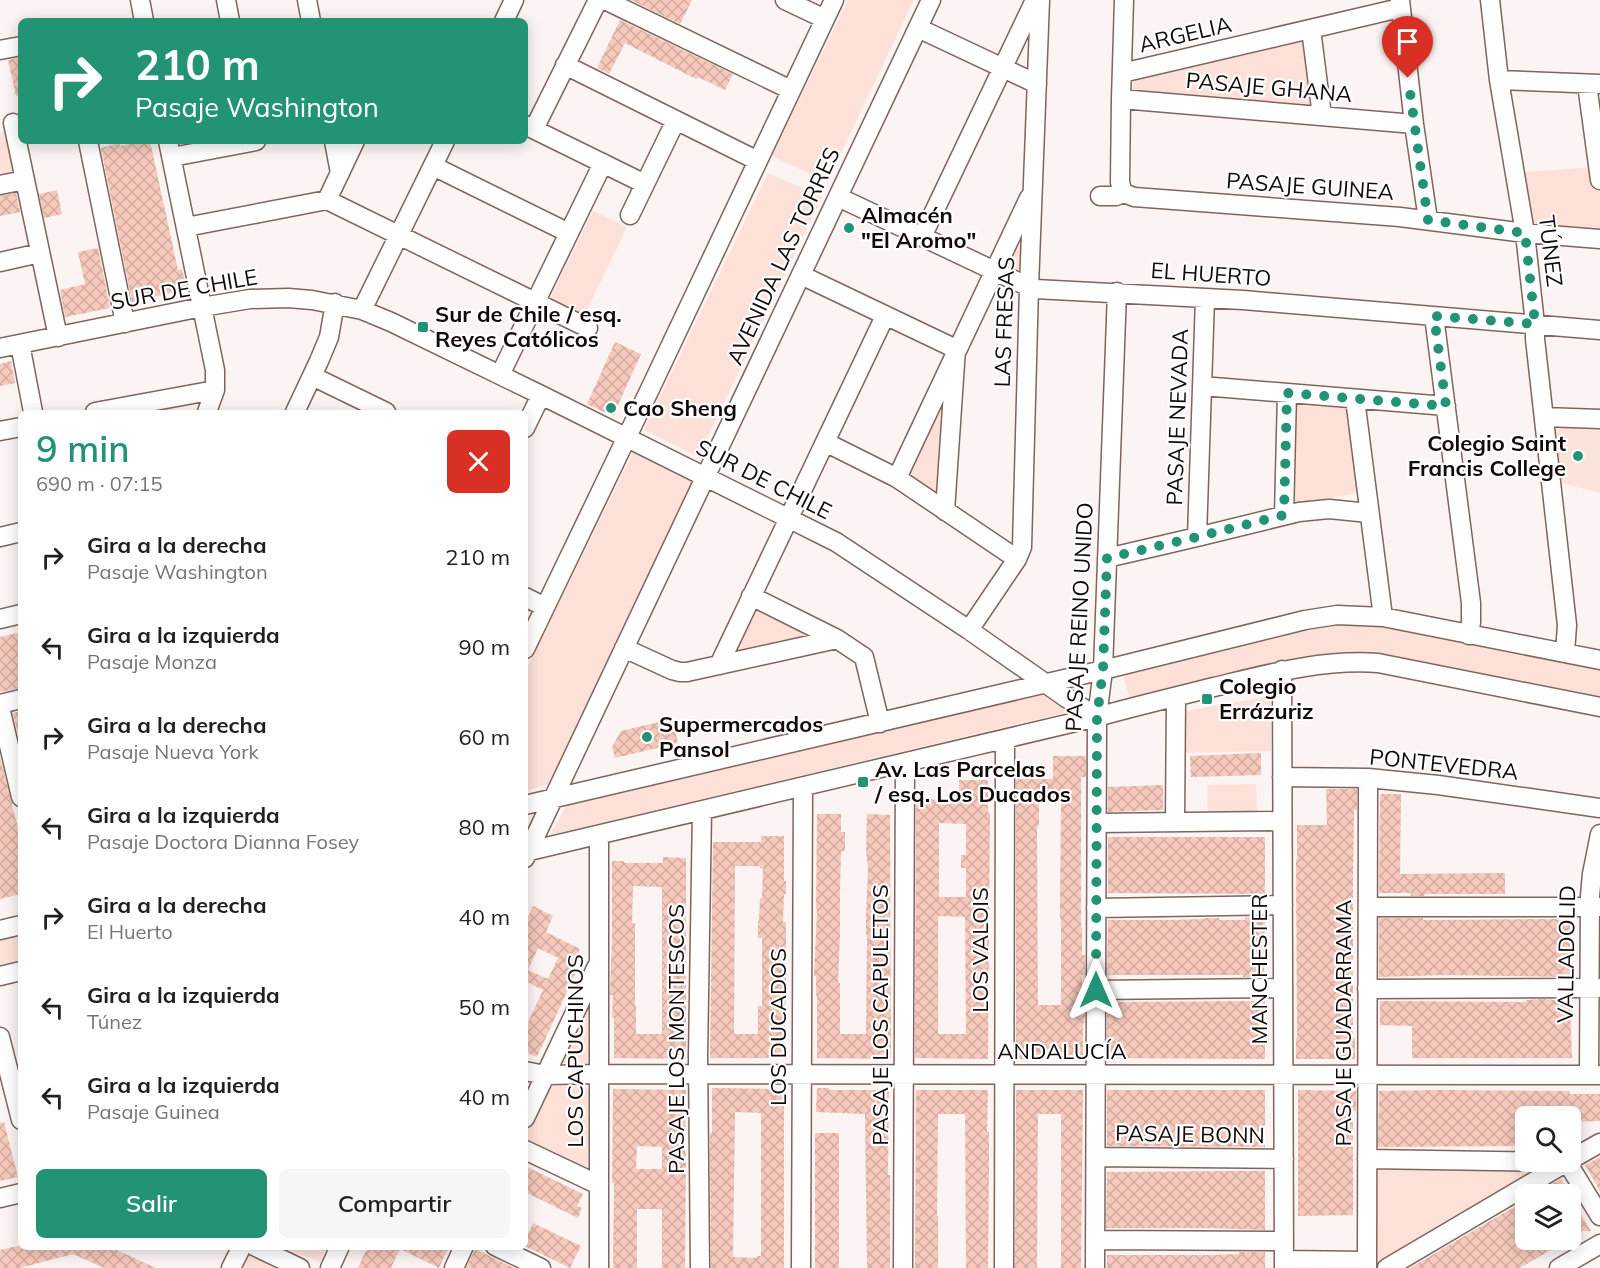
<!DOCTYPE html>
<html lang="es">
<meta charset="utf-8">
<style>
body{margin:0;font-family:Mulish,sans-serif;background:#f6f6f6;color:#202124;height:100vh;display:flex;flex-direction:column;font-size:22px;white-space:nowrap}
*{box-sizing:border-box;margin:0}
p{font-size:20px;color:#757577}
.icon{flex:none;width:33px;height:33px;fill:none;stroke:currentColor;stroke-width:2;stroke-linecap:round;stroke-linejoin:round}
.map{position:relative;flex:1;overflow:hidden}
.sheet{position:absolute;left:18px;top:410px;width:510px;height:840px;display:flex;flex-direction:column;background:#fff;border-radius:9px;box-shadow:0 3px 15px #0003}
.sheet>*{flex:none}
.hud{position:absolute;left:18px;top:18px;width:510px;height:126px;border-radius:9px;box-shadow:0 3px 15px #0003;background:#239375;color:#fff;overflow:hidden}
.controls{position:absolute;left:1515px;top:1106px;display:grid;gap:12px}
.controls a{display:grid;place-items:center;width:66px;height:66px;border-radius:9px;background:#fff;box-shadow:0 3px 15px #0003;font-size:30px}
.pin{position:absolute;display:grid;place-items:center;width:51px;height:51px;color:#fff;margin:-62px -26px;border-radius:50% 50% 50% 0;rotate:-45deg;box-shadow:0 0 6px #0007}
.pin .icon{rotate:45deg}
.me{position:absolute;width:66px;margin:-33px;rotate:0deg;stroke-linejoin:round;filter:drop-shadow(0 0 4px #0008)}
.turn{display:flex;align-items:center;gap:21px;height:126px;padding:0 18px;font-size:27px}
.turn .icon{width:78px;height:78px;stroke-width:2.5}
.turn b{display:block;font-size:42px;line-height:51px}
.round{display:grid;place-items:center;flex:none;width:63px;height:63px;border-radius:9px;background:#f6f6f6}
.summary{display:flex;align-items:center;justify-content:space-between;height:102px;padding:0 18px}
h1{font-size:36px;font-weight:600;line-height:45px;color:#239375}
.primary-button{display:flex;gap:12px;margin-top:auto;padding:12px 18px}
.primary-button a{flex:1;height:69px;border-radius:9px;background:#239375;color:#fff;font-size:24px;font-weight:600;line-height:69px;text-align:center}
.primary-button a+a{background:#f6f6f6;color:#202124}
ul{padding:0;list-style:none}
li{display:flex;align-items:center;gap:18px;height:90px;padding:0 18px}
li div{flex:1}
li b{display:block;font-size:22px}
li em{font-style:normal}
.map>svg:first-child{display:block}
.built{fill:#fbe3dc}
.green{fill:#fde1d8}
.building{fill:url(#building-cross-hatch);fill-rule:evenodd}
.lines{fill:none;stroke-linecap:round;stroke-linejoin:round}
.minor-casing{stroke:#7f655d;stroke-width:21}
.minor{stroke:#fff;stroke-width:18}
.route{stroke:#239375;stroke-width:10;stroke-dasharray:0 18}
.poi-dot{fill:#239375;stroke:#fff;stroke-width:2}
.labels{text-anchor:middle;stroke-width:4.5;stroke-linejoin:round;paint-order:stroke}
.street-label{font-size:22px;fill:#130907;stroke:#fff}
.poi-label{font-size:22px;font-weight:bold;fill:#130907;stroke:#fff;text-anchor:start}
</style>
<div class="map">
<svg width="1600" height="1268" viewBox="0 0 1600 1268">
<defs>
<pattern id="building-cross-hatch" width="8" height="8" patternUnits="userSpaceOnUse" patternTransform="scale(1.5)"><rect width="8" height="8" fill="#f7c9bc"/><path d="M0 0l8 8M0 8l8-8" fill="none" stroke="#d3aba0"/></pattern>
</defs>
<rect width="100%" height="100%" fill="#fbf4f2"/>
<path class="built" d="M1552 424 1600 428V493L1561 483Z"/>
<path class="green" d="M848 0H914L827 182 772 156Z
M1304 40 1312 108 1132 96 1134 80Z
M9 131 17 172 0 175V132Z
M1596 167 1600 195V232L1532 226 1523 172Z
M768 173 822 197 698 457 644 430Z
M593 211 627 227 584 316 550 299Z
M1025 219 1023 278 1006 268Z
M949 379 940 495 906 475Z
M1295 403 1347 407 1357 493 1292 505Z
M634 451 694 478 553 783 525 791V672Z
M754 607 818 637 728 659Z
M1345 623 1390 627 1600 668V700L1377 656 1130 700 1123 675 1325 626Z
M1044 693 1072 711 550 835 567 805Z
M1271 696V751L1185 753 1186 711Z
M1256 784 1257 811H1208L1207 785Z
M21 933V960L0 965V938Z
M589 989V1063H557Z
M546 1084H583L588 1090 589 1173 525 1144V1131Z
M1550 1165 1375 1266V1166Z
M280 1247 327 1246V1247L320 1262Z
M251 1251 283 1268H243Z"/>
<path class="building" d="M631 0H692L680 24Z
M620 20 733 74 725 90 698 77 696 79 625 43 609 74 597 68Z
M21 57V95L16 96 8 60Z
M142 141H150L178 270 182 269 187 289 132 302 101 148 119 143 120 146Z
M57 190 62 214 44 218 39 194Z
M16 193 20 212 0 216V196Z
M98 248 110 308 65 317 60 290 85 284 78 252Z
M615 342 641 354 613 416 587 404Z
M11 361 15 383 0 386V364Z
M21 632V688L0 692V637Z
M21 711V747L13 713Z
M672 719 678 743 615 758 612 747 621 731Z
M1261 753V775L1191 777 1190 756Z
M1053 756H1086V777H1081V927H1082V955H1085V975H1082V1002H1085V1023H1083V1057H1044V1060L1016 1059V779H1053ZM1039 802H1061L1060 906V918H1061V1005H1038L1037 826H1039Z
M0 757 21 840V894L0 899Z
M959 780H988V812L990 813 988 1059 915 1058 916 799 959 800ZM939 823 966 824V855H961V868H966V897H939ZM938 916 965 917 966 1034H938Z
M1163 785V810L1108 812V787Z
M1326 789H1357V810H1354L1353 884V1038H1355V1059H1296V1038H1297L1296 859H1297V825H1327Z
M1380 794H1401L1400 874 1505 873V894H1425L1424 896H1411V893H1379Z
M817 814H841V832H845V851H841L840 894V935L838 983H840V1034H866L867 935H866V916L868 868 866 851 867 814 890 815 891 1059 817 1058V996H816V976H814L817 910H816Z
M761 836H784V881H786V894H784L783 922H786V982L784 1058H710L713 842H761ZM735 866H760V868H763L762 898H760L759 921H758V938H762V1006H758V1034H734Z
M1108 837H1265V894L1108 893Z
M663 857 686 858V1059L614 1058V1018H612L613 995H610L612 935V861H624V863H663ZM633 886 662 887V1034H636V1006H635V923H632Z
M533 906 553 916 546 932 580 949 569 971 575 974 537 1057 525 1052V1029L543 990 525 981V923ZM538 948 558 958 548 979 528 970Z
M1245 917H1265L1264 977H1243V975H1107L1108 920H1172L1205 919V918H1219V920H1245Z
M1379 918H1423V920H1441L1570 919V977L1446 975 1379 977Z
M1542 999 1570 1001 1572 1058H1412V1026L1380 1025V1001L1526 1002V1000Z
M1265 1001V1059L1107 1058V1002Z
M712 1088 784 1089V1268H711L710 1150V1133H712ZM735 1112 761 1113V1256H757V1258L733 1257Z
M817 1088H829V1090H889L888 1175H890V1268H867L865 1114 816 1112Z
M613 1089 686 1090 685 1153H686L685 1268H662V1209H637V1268H613L614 1183H612ZM637 1146 662 1147V1169H636Z
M916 1090H988L987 1132H989V1173L988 1268H966L965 1114H938L937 1216H938V1268H915Z
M1016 1090H1083L1081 1268H1061V1114H1038L1037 1268H1015Z
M1107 1090H1265V1147L1107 1146Z
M1298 1090 1356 1091V1111H1353V1215L1298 1216Z
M1440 1090 1570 1091V1094H1600V1121L1570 1122V1111L1526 1112V1146L1378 1147 1379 1091Z
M4 1122 18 1177 0 1181V1123Z
M815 1133H839V1268H815Z
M1600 1157V1191L1585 1165Z
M525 1166 583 1194 577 1206 582 1208 578 1218 525 1192Z
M1244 1171H1265V1230L1208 1228H1106L1107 1172Z
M1561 1179 1570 1194H1535Z
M1570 1197 1591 1231H1583L1570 1238Z
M1526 1200V1239H1569L1520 1268H1410Z
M533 1223 581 1246 570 1268 525 1246V1240Z
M17 1246H108L156 1268H104L73 1254 20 1268H0V1250Z
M368 1246H449L439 1268 400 1249 391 1268H358Z
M475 1249 514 1268H466Z
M1239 1252H1265V1268H1107V1255H1207L1239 1254Z"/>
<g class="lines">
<defs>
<path id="minor" d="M140 0 144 21
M226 0 230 21
M307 0 311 21
M605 0 791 90
M785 0 825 19
M1400 0 1414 124 1428 220
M1490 0 1499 80 1525 233 1535 324V339L1567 625 1565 653
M504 21 514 0
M918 28 1037 84
M1311 29 1322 116
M0 50 21 46
M565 65 758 161
M1122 73 1400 8
M1499 80 1600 84
M1587 84 1600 180
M1121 99 1414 124
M13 123 58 337
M525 125 645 184
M534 129 598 0
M88 141 125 323
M168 141 215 370V390L207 412
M334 141 340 173
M172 157 256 141
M433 166 569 233
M0 185 25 180
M1124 193 1134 197 1400 217 1525 233 1600 239
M1124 193 1122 190 1120 182 1121 99 1124 0
M1100 196H1116L1124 193
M838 197 1018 282 1035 289 1243 300 1600 330
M327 200 355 141
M630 215 676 120
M186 227 327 200 588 328
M922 237 1035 0
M0 262 40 253
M801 275 956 349 945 511
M362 310 445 141
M1434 316 1471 603V622L1469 635
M20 344 33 412
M0 348 202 307 250 299 288 298 312 300 362 310 391 322 541 395 836 542 969 630 1065 697 1097 717
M500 375 603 163
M312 376 386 412
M1202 386 1446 406
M1355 399 1383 617
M95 412 215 390
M295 412 319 361 329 337 335 303
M1544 417 1600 419
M525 428 541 395
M0 431 21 427
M825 442 897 478 1017 559
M897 478 1029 198
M1284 515 1287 393
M0 537 21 532
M1197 537 1205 298
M1107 558 1197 537 1299 512 1329 509 1369 513
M751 596 837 639 864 657 880 723
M525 597 545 607
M0 619 21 614
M969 630 1017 559 1022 547 1029 287 1040 0
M624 648 672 670 680 672H687L837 639
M525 649 650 389 834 0
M719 665 885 316
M1282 670 1284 1268
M0 704 21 699
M0 707 21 797
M1282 777 1368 778 1438 785 1600 808
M525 805 1103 670 1305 620 1337 615 1383 617 1600 660
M1175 822 1176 697
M1097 823 1282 821
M599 835V1268
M525 852 1097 717C1136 706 1175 697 1214 687 1268 674 1322 659 1378 663L1600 707
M525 858 931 0
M1368 907H1600
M1096 908 1283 905
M0 930 21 925
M0 976 21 971
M1367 989 1600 988
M1096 990 1283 988
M0 1037 21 1120
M525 1071 545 1075 599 1074 1600 1075
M1589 1075 1590 896 1592 874 1600 834
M525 1118 597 966
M525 1150 599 1185
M1096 1157 1284 1159
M1367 1159 1567 1162 1600 1216
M1570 1160 1600 1143
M0 1198 21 1193
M1095 1240 1284 1241
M254 1246 300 1268
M495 1246 541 1268
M1284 1260 1367 1261
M231 1268 242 1246
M330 1268 340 1246
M454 1268 464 1246
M700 1268 698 1056 702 810
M801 1268 803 787
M903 1268 905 763
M1004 1268 1005 739
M1095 1268 1097 717 1103 670 1117 292
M1367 1268 1368 778
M1387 1268 1567 1162
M1559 1268 1600 1244"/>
</defs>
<use href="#minor" class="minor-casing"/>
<use href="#minor" class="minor"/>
</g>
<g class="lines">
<path class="route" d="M1096 990 1097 717 1103 670 1107 558 1197 537 1284 515 1287 393 1446 406 1434 316 1535 324 1525 233 1428 220 1408 78"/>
</g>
<g class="poi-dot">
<circle cx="849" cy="228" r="6"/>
<rect x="417" y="321" width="12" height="12" rx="3"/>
<circle cx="611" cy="408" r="6"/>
<circle cx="1578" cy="456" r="6"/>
<rect x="1201" y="693" width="12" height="12" rx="3"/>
<circle cx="647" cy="737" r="6"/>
<rect x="857" y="776" width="12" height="12" rx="3"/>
</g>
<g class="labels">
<g class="street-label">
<text transform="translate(1185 34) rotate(-13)" y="8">ARGELIA</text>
<text transform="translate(1269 87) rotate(5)" y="8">PASAJE GHANA</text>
<text transform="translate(1310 186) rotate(4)" y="8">PASAJE GUINEA</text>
<text transform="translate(1551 251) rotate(83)" y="8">TÚNEZ</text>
<text transform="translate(783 256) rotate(-65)" y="8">AVENIDA LAS TORRES</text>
<text transform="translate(1211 274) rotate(4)" y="8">EL HUERTO</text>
<text transform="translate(184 289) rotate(-10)" y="8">SUR DE CHILE</text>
<text transform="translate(1004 322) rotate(-88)" y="8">LAS FRESAS</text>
<text transform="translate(1177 417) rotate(-88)" y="8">PASAJE NEVADA</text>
<text transform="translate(764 479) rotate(27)" y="8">SUR DE CHILE</text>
<text transform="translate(1079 617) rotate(-87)" y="8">PASAJE REINO UNIDO</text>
<text transform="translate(1444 764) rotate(6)" y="8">PONTEVEDRA</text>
<text transform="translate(980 950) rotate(-90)" y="8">LOS VALOIS</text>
<text transform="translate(1566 954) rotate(-89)" y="8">VALLADOLID</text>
<text transform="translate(1259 969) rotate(-90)" y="8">MANCHESTER</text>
<text transform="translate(880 1015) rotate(-90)" y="8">PASAJE LOS CAPULETOS</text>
<text transform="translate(1343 1023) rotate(-90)" y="8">PASAJE GUADARRAMA</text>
<text transform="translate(778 1027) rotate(-90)" y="8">LOS DUCADOS</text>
<text transform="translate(676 1039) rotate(-90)" y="8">PASAJE LOS MONTESCOS</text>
<text transform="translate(575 1051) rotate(-90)" y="8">LOS CAPUCHINOS</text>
<text x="1062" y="1059">ANDALUCÍA</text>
<text transform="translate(1190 1134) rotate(1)" y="8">PASAJE BONN</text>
</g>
<g class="poi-label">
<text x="861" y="223">Almacén<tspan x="861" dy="25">"El Aromo"</tspan></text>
<text x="435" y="322">Sur de Chile / esq.<tspan x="435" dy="25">Reyes Católicos</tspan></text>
<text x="623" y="416">Cao Sheng</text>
<text x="1566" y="451" text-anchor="end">Colegio Saint<tspan x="1566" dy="25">Francis College</tspan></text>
<text x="1219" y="694">Colegio<tspan x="1219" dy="25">Errázuriz</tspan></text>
<text x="659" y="732">Supermercados<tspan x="659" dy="25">Pansol</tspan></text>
<text x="875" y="777">Av. Las Parcelas<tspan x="875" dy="25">/ esq. Los Ducados</tspan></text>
</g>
</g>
</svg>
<div class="controls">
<a><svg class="icon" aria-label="search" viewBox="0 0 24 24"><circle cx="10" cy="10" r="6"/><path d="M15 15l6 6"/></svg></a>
<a><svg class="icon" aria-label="layers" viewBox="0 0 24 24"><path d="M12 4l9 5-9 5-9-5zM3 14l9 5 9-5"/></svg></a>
</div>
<div class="pin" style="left:1408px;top:78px;background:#d93025"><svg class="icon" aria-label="arrive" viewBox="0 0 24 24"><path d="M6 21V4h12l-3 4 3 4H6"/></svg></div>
<svg class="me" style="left:1096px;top:990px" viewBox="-20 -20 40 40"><path d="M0-17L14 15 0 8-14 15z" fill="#239375" stroke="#fff" stroke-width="4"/></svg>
<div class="hud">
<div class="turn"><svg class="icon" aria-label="right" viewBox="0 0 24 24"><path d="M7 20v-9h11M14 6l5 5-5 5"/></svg><div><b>210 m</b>Pasaje Washington</div></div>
</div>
<section class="sheet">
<div class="summary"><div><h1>9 min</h1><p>690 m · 07:15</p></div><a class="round" style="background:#d93025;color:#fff"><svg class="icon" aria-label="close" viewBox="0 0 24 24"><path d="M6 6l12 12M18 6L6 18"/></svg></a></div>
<ul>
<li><svg class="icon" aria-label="right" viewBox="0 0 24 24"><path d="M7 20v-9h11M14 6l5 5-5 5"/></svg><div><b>Gira a la derecha</b><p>Pasaje Washington</p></div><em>210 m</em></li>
<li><svg class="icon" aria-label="left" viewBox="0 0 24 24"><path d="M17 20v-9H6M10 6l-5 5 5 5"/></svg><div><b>Gira a la izquierda</b><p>Pasaje Monza</p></div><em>90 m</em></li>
<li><svg class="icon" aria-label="right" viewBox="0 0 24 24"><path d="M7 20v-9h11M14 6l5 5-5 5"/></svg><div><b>Gira a la derecha</b><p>Pasaje Nueva York</p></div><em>60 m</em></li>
<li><svg class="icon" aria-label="left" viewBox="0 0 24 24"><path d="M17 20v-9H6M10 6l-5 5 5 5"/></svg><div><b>Gira a la izquierda</b><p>Pasaje Doctora Dianna Fosey</p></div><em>80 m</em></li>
<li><svg class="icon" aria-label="right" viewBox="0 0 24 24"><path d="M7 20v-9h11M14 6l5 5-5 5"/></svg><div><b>Gira a la derecha</b><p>El Huerto</p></div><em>40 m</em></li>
<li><svg class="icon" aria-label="left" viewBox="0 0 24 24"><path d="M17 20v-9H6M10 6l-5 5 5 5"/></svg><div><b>Gira a la izquierda</b><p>Túnez</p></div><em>50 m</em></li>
<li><svg class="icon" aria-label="left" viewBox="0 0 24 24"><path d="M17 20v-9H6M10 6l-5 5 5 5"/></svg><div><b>Gira a la izquierda</b><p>Pasaje Guinea</p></div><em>40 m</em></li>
</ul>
<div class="primary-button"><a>Salir</a><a>Compartir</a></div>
</section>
</div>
